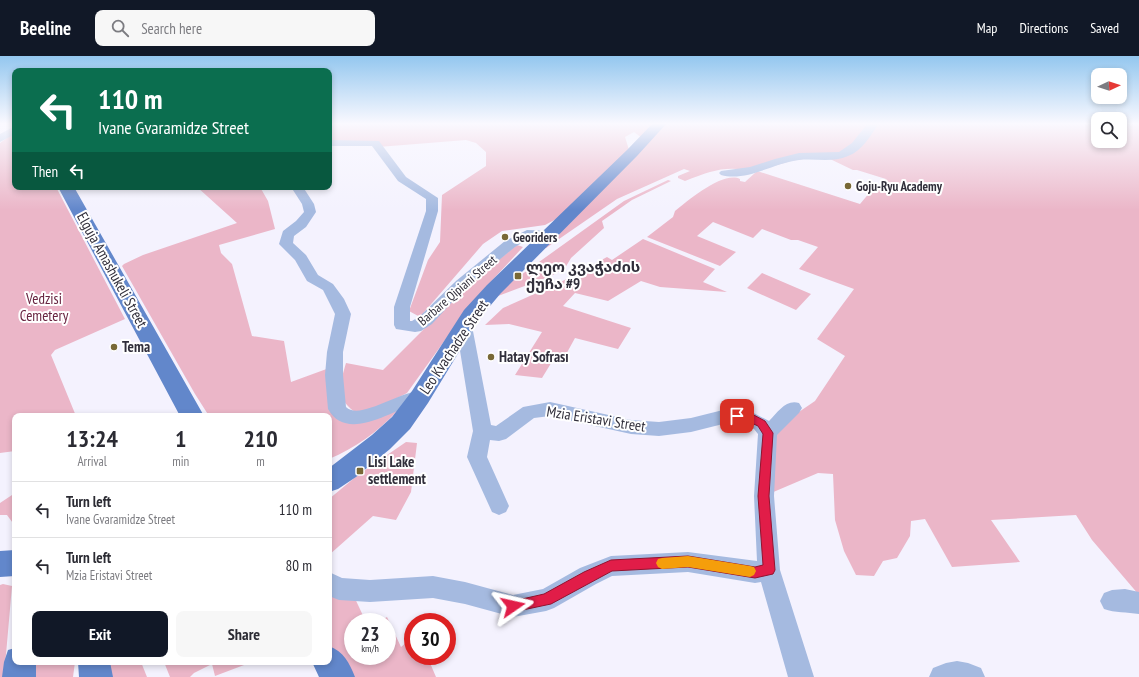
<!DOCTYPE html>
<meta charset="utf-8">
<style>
body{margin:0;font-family:"PT Sans Narrow","Noto Sans Georgian",sans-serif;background:#f7f7f7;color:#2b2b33;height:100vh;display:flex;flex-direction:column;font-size:15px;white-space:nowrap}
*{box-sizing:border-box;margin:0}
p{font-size:13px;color:#7c7c81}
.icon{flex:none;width:22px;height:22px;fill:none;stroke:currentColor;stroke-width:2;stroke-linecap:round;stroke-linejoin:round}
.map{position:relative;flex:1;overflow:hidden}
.panel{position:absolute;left:12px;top:357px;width:320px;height:252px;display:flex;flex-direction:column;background:#fff;border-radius:8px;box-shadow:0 2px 6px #0003}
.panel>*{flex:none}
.guide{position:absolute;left:12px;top:12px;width:320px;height:122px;border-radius:8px;box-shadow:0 2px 6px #0003;background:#0b6e4f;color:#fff;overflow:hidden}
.needle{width:26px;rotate:86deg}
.buttons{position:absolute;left:1091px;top:12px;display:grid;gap:8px}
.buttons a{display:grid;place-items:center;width:36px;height:36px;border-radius:8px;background:#fff;box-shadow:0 2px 6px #0003;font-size:20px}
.speed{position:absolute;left:344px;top:557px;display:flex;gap:8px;font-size:20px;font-weight:700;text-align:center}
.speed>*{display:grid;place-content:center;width:52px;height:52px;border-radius:50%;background:#fff;box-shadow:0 2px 6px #0003;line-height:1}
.speed small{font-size:10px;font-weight:400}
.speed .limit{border:6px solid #d22;background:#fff;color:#111}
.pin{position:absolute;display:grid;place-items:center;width:34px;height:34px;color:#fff;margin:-17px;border-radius:8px;box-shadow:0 2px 6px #0006}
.me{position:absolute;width:44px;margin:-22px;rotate:79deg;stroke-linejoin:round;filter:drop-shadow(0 0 3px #0008)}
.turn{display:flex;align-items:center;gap:14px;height:84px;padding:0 20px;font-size:18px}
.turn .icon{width:52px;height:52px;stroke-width:2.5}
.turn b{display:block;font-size:28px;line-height:34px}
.then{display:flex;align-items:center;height:38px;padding:0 20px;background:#0003;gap:8px;font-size:15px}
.eta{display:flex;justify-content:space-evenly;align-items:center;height:68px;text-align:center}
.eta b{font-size:24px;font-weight:600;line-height:28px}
.primary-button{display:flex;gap:8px;margin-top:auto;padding:8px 20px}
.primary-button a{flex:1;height:46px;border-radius:8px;background:#111827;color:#fff;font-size:16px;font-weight:600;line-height:46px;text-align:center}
.primary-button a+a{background:#f7f7f7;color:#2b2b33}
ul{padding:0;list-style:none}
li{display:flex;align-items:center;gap:12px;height:56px;padding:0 20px;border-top:1px solid #e1e1e2}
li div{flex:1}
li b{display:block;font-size:15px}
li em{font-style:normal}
header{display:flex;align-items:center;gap:24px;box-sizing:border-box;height:56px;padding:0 20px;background:#111827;color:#fff}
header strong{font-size:19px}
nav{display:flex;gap:22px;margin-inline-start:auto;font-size:14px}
.search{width:280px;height:36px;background:#f7f7f7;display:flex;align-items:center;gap:10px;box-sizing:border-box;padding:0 14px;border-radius:8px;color:#7c7c81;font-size:15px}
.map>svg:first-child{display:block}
.green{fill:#ebb6c8;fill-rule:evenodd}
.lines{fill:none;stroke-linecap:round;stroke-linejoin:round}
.minor{fill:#a5bae0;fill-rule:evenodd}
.major{fill:#6287cb;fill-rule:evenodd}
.route{fill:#e11d48;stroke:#92132f}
.slow{fill:#f59e0b}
.poi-dot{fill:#786836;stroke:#fff;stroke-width:1.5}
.labels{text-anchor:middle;stroke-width:4;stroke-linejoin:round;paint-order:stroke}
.far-poi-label{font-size:13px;font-weight:bold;fill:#312f3b;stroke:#fff;text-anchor:start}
.far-street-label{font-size:13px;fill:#312f3b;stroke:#fff}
.poi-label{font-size:15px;font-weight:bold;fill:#312f3b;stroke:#fff;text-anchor:start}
.street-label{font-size:15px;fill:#312f3b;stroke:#fff}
.park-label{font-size:15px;fill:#682541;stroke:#fff}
</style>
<header>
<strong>Beeline</strong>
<div class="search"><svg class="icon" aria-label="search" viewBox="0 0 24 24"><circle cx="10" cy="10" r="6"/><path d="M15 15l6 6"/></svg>Search here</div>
<nav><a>Map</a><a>Directions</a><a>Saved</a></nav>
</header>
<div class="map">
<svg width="1139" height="621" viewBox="0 0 1139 621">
<rect width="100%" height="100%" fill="#f4f2fe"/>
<path class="green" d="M339 67H656L642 82 634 76 625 81 629 94 560 161 545 169 502 175 483 188 420 261 409 255 428 204 440 186 442 139 486 110V96L476 87 466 84 378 91 375 87H329V70Z
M664 67H1098V85H1120V67H1139V539L1092 484 1076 459 991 464 1020 506 952 511 925 463 911 465 910 480 897 502 883 505 874 520 856 519 844 495 835 464 833 418 818 417 764 440 768 377 815 345 845 300 817 283 854 233 799 213 818 191 798 184H791L762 173 753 182 713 166 697 180 736 196 720 210 647 181 673 161 675 155C689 144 723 115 740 123V125L745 126 756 116C727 109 713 114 685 125L678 122V120L690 115 684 113 617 143 546 192 542 191ZM809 102 830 103 853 114H857L886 123 871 135 860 148 757 115 791 105Z
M15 76V131H56L125 263 55 294 51 299 76 360H15V395L0 397V87Z
M668 124 671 125 632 144 602 165 604 172 571 202 565 212 551 220 498 240 507 229 624 145Z
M197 131H260L268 145 275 173 219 189 221 197 232 208 252 280 284 285 291 326 332 311 335 357 397 355C378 376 355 392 329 403V360H209L195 338 122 210 124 208 143 199 237 167Z
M643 183 715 213 703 226 727 236 660 231 641 225 608 245 575 237 563 250 631 272 618 293 575 282 564 302 556 299 542 322 515 319 542 276 509 268 485 269 503 252 559 227 607 201 612 204Z
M517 189 523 191 473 245 407 337 374 354 355 356C335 342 340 328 346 307L383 314 470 227Z
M762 217 811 238 796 254 747 232Z
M406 386 417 387 411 436 396 464 373 460 329 499V443L358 419Z
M15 437V470L7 459H0V447Z
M329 527 351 534 366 566H353V600H387V566H378L387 561 401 591 413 581V600H427L436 621H340L329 602Z
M3 528 12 530 4 621H0V529Z
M30 606H75L73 621H29Z
M110 606H141L147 621H109Z
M164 606H252L215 620 212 608 194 617 190 621H170Z"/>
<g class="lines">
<path class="minor" d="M868 67H879C871 79 862 95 848 100 832 107 815 102 799 104 773 107 747 126 721 119L719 117 721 115 750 111 775 103 799 97 839 96 852 87Z
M15 70V78L0 86V78Z
M329 84 379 85 406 121 438 142V155L410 251V265H412L420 260 456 225 505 185 527 174 554 175 556 178 554 181 530 182 515 191 466 231 432 268 421 275 415 276 396 273 394 269V251L426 155V143L398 125 372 90H329Z
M291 131H303L314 148 316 156 306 171 294 180 293 187 306 199 318 219 333 228 344 243 351 258 343 296V319L346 351C361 366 405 330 426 336L429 341 426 346C422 347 418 347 414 348 390 356 346 386 328 353L325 319 327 296 335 258 323 234 307 225 295 204 279 188 283 175 296 165 304 156 302 148Z
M464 265 470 266 472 270 491 369 496 370 523 351 550 346 631 364 659 366 691 362 727 353H746L769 365C778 356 786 343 799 347L802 352 799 357 777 379 774 440 780 514 814 621H788L761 526 755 527 688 516 612 520 596 528 554 552 546 555 513 561 465 548 433 542 370 546 339 544 329 540V516L342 522 370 524 433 520 465 526 513 539 543 533 580 512 611 500 688 496 757 505 754 440 758 378 754 373 743 367H727L691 376 659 380 631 378 550 360 534 362 506 383 499 385 490 384 487 401 509 450 506 456 499 459 492 456 467 401 473 375 456 270 458 266Z
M1125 533 1139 536V558C1127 556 1115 557 1104 553L1100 545 1104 537 1112 534Z
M957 605 968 607 981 612 985 621H929L933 612 946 607Z"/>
<path class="major" d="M653 67H667L637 100 501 237 479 263 428 347 410 373 390 393 356 421 338 433 329 436V412L372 379 392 361 412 335 464 254 487 229 627 94Z
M58 131H74L204 360H180Z
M15 494V520L0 521V495Z
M329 590C344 596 349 606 355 621H319L312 606H329Z
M15 592V606H36V621H2L4 606 8 594Z
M78 606H110L113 621H79Z"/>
</g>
<linearGradient id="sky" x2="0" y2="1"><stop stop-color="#94c7ef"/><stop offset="0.44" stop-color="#faf9ff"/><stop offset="1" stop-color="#faf9ff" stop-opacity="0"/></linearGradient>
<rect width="1139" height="154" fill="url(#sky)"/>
<path class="route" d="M737 356 750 357 765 365 773 377 769 440 775 514 773 518 755 522 688 511 612 515 551 548 513 556 509 555 507 550 509 546 544 538 584 516 611 504 688 500 755 511 763 509 758 440 763 378 758 370 745 364 733 363 732 360 733 357Z"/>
<path class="slow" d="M688 500 750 510 754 511 756 515 754 519 750 521 688 511 662 513 658 511 656 507 658 503 662 502Z"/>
<g class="poi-dot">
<circle cx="848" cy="130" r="4"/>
<circle cx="505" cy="181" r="4"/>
<rect x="514" y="216" width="8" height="8" rx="2"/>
<circle cx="114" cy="291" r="4"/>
<circle cx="491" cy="301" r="4"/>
<rect x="356" y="411" width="8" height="8" rx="2"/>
</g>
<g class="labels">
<g class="far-poi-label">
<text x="856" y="135">Goju-Ryu Academy</text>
<text x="513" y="186">Georiders</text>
</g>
<g class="far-street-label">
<text transform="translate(457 234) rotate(-41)" y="5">Barbare Qipiani Street</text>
</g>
<g class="poi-label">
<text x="526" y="216">ლეო კვაჭაძის<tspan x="526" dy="17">ქუჩა #9</tspan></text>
<text x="122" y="296">Tema</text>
<text x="499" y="306">Hatay Sofrası</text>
<text x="368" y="411">Lisi Lake<tspan x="368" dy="17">settlement</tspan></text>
</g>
<g class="street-label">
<text transform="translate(112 214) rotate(61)" y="5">Elguja Amashukeli Street</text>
<text transform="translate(454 291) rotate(-56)" y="5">Leo Kvachadze Street</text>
<text transform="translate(596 363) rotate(9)" y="5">Mzia Eristavi Street</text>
</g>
<g class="park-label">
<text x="44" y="248">Vedzisi<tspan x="44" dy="17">Cemetery</tspan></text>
</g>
</g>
</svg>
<div class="buttons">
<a><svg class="needle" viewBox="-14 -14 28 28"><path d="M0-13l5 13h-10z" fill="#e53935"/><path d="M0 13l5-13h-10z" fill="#7c7c81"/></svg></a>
<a><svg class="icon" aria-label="search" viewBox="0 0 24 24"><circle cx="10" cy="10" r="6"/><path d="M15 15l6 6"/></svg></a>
</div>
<div class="speed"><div>23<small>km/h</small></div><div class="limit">30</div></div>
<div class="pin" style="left:737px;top:360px;background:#d93025"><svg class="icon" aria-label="arrive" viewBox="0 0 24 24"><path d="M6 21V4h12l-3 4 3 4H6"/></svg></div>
<svg class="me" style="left:513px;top:550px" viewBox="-20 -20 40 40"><path d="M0-17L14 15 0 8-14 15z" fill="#e11d48" stroke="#fff" stroke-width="4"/></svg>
<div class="guide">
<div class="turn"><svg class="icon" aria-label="left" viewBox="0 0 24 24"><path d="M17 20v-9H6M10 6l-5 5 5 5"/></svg><div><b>110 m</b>Ivane Gvaramidze Street</div></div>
<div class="then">Then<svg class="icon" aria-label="left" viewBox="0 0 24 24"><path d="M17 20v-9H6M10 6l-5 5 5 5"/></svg></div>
</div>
<section class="panel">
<div class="eta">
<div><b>13:24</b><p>Arrival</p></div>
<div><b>1</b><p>min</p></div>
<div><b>210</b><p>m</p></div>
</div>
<ul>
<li><svg class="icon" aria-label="left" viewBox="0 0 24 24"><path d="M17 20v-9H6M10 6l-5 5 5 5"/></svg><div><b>Turn left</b><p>Ivane Gvaramidze Street</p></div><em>110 m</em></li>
<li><svg class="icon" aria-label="left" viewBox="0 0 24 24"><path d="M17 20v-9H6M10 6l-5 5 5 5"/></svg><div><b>Turn left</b><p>Mzia Eristavi Street</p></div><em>80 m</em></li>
</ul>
<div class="primary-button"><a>Exit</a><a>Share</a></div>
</section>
</div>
